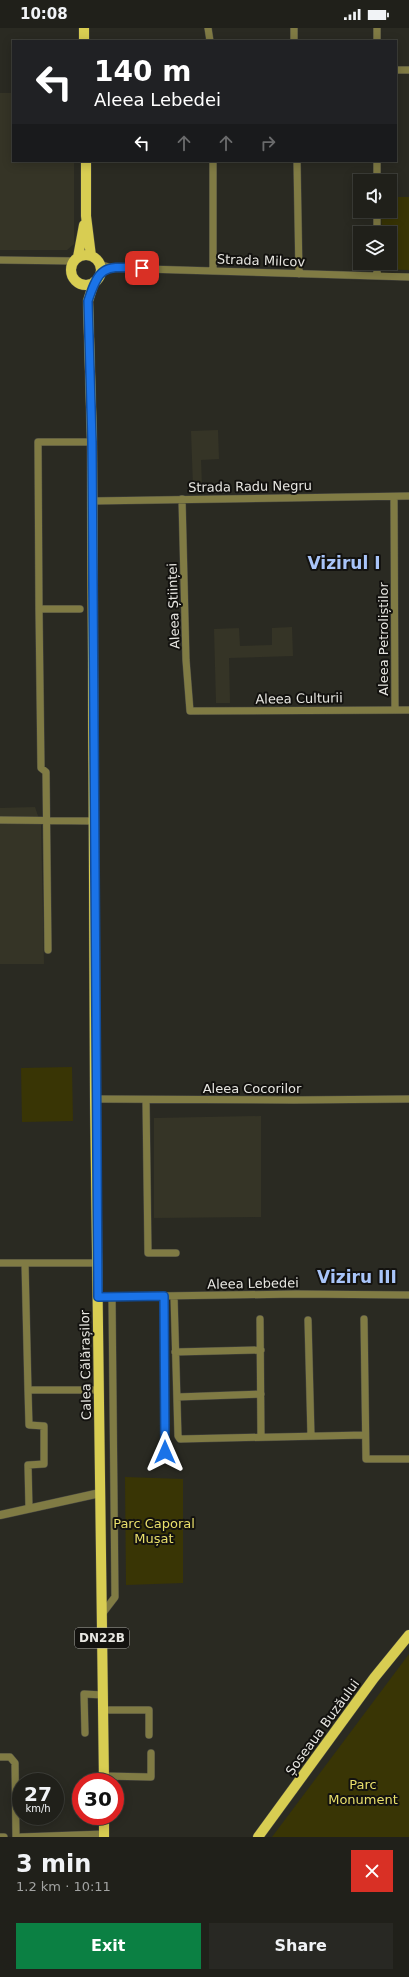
<!DOCTYPE html>
<meta charset="utf-8">
<style>
body{margin:0;font-family:"DejaVu Sans",sans-serif;background:#282823;color:#f1f3f6;height:100vh;display:flex;flex-direction:column;font-size:15px;white-space:nowrap}
*{box-sizing:border-box;margin:0}
p{font-size:13px;color:#a2a3a2}
.icon{flex:none;width:22px;height:22px;fill:none;stroke:currentColor;stroke-width:2;stroke-linecap:round;stroke-linejoin:round}
.map{position:relative;height:1809px;overflow:hidden}
.panel{display:flex;flex-direction:column;background:#20201a;flex:1}
.panel>*{flex:none}
.banner{position:absolute;left:12px;top:12px;width:385px;height:122px;border-radius:0px;box-shadow:0 2px 10px #0003,0 0 0 1px #3d3e39;background:#202124;color:#fff;overflow:hidden}
.tools{position:absolute;left:353px;top:146px;display:grid;gap:8px}
.tools a{display:grid;place-items:center;width:44px;height:44px;border-radius:0px;background:#20201a;box-shadow:0 2px 10px #0003,0 0 0 1px #3d3e39;font-size:20px}
.speed{position:absolute;left:12px;top:1745px;display:flex;gap:8px;font-size:20px;font-weight:700;text-align:center}
.speed>*{display:grid;place-content:center;width:52px;height:52px;border-radius:50%;background:#20201a;box-shadow:0 2px 10px #0003,0 0 0 1px #3d3e39;line-height:1}
.speed small{font-size:10px;font-weight:400}
.speed .limit{border:6px solid #d22;background:#fff;color:#111}
.pin{position:absolute;display:grid;place-items:center;width:34px;height:34px;color:#fff;margin:-17px;border-radius:8px;box-shadow:0 2px 6px #0006}
.me{position:absolute;width:44px;margin:-22px;rotate:0deg;stroke-linejoin:round;filter:drop-shadow(0 0 3px #0008)}
.turn{display:flex;align-items:center;gap:14px;height:84px;padding:0 16px;font-size:18px}
.turn .icon{width:52px;height:52px;stroke-width:2.5}
.turn b{display:block;font-size:28px;line-height:34px}
.lanes{display:flex;align-items:center;height:38px;padding:0 16px;background:#0003;justify-content:center;gap:20px;direction:ltr}
.lanes .off{opacity:.35}
.round{display:grid;place-items:center;flex:none;width:42px;height:42px;border-radius:0px;background:#282823}
.summary{display:flex;align-items:center;justify-content:space-between;height:68px;padding:0 16px}
h1{font-size:24px;font-weight:600;line-height:30px}
.primary-button{display:flex;gap:8px;margin-top:auto;padding:8px 16px}
.primary-button a{flex:1;height:46px;border-radius:0px;background:#0b8043;color:#fff;font-size:16px;font-weight:600;line-height:46px;text-align:center}
.primary-button a+a{background:#282823;color:#f1f3f6}
.status{display:flex;justify-content:space-between;align-items:center;height:28px;padding:0 20px;background:#20201a;direction:ltr}
.status svg{height:11px;fill:currentColor}
.map>svg:first-child{display:block}
.built{fill:#353426}
.green{fill:#393505}
.lines{fill:none;stroke-linecap:round;stroke-linejoin:round}
.minor-casing{stroke:#484841;stroke-width:8}
.tertiary-casing{stroke:#484841;stroke-width:9}
.primary-casing{stroke:#484841;stroke-width:11}
.minor{stroke:#807b44;stroke-width:7}
.tertiary{stroke:#807b44;stroke-width:8}
.primary{stroke:#d8cd52;stroke-width:10}
.route-casing{stroke:#114b97;stroke-width:10}
.route{stroke:#1a73e8;stroke-width:7}
.labels{text-anchor:middle;stroke-width:4;stroke-linejoin:round;paint-order:stroke}
.shield{fill:#13120f;stroke:#a7a6a2;stroke-width:1}
.shield-label{font-size:12px;font-weight:bold;fill:#e7e6e1}
.street-label{font-size:13px;fill:#e7e6e1;stroke:#13120f}
.park-label{font-size:13px;fill:#e9df6b;stroke:#13120f}
.district-label{font-size:17px;font-weight:bold;fill:#a9c5f9;stroke:#13120f}
</style>
<div class="status"><b>10:08</b><svg viewBox="0 0 49 12"><path d="M0 12V9h3v3zM5 12V6h3v6zM10 12V3h3v9zM15 12V0h3v12zM26 1h20v11H26zM47 4h2v5h-2z"/></svg></div>
<div class="map">
<svg width="409" height="1809" viewBox="0 0 409 1809">
<rect width="100%" height="100%" fill="#2a2a22"/>
<path class="built" d="M0 65H13V133H74V216L67 222H0Z
M218 402 219 431 201 432 202 458 193 459 191 403Z
M292 599 293 628 229 630 230 675H216L214 601 239 600 240 618 272 617V600Z
M35 779 41 797 44 936H0V780Z
M261 1088V1189L154 1190V1090Z"/>
<path class="green" d="M390 169H409V242L382 241V235H390V205H382L381 183H390Z
M72 1039 73 1093 22 1094 21 1040Z
M125 1449 183 1451V1555L126 1557Z
M409 1626V1809H272Z"/>
<g class="lines">
<defs>
<path id="minor" d="M208 0 210 13
M294 0V13
M377 0V13
M396 42H409
M213 133V243
M297 133 299 246
M377 153V133
M377 205V183
M0 232 74 233
M99 236 112 240 409 249
M100 245 112 240
M377 248V235
M394 469 395 681
M182 471 186 632 190 683 409 682
M92 473 409 468
M39 581 38 414H92
M0 792 93 793
M48 922 46 744 41 740 39 581H80
M95 1071 294 1072 409 1071
M146 1072 148 1225H176
M0 1235H97
M25 1235 28 1362
M164 1268 165 1424
M174 1268 178 1408 180 1411 365 1407
M98 1269 296 1266 409 1267
M260 1291 261 1409
M364 1291 366 1431H409
M308 1292 311 1408
M175 1324 261 1322
M177 1369 261 1366
M29 1480 28 1437 44 1436V1398L29 1397 28 1362H99
M102 1586 115 1569 112 1269
M103 1682H149V1707
M85 1705 84 1666 103 1667
M0 1729H10L15 1735 16 1809
M104 1748 151 1749V1725
M0 1809H4
M21 1809 104 1806"/>
<path id="tertiary" d="M0 1487 100 1465"/>
<path id="primary" d="M84 0V13
M86 133V188L91 228
M71 242a15 15 0 1 1 30 0a15 15 0 1 1-30 0Z
M78 229 84 197
M94 254 88 273 92 414 95 1071 104 1754
M104 1788V1809
M258 1809 374 1650 409 1607"/>
</defs>
<use href="#minor" class="minor-casing"/>
<use href="#tertiary" class="tertiary-casing"/>
<use href="#primary" class="primary-casing"/>
<use href="#minor" class="minor"/>
<use href="#tertiary" class="tertiary"/>
<use href="#primary" class="primary"/>
</g>
<g class="lines">
<defs>
<path id="route" d="M142 240C106 239 100 235 88 273L92 414 98 1269 164 1268 165 1424"/>
</defs>
<use href="#route" class="route-casing"/>
<use href="#route" class="route"/>
</g>
<g class="labels">
<rect class="shield" x="75" y="1600" width="54" height="20" rx="3"/>
<g class="shield-label">
<text x="102" y="1614">DN22B</text>
</g>
<g class="street-label">
<text transform="translate(261 232) rotate(2)" y="5">Strada Milcov</text>
<text transform="translate(250 458) rotate(-1)" y="5">Strada Radu Negru</text>
<text transform="translate(173 578) rotate(-92)" y="5">Aleea Științei</text>
<text transform="translate(383 611) rotate(-90)" y="5">Aleea Petroliștilor</text>
<text transform="translate(299 670) rotate(-1)" y="5">Aleea Culturii</text>
<text x="252" y="1065">Aleea Cocorilor</text>
<text transform="translate(253 1255) rotate(-1)" y="5">Aleea Lebedei</text>
<text transform="translate(85 1337) rotate(-91)" y="5">Calea Călărașilor</text>
<text transform="translate(322 1699) rotate(-54)" y="5">Șoseaua Buzăului</text>
</g>
<g class="park-label">
<text x="154" y="1500">Parc Caporal<tspan x="154" dy="15">Mușat</tspan></text>
<text x="363" y="1761">Parc<tspan x="363" dy="15">Monument</tspan></text>
</g>
<g class="district-label">
<text x="344" y="541">Vizirul I</text>
<text x="357" y="1255">Viziru III</text>
</g>
</g>
</svg>
<div class="tools">
<a><svg class="icon" aria-label="sound" viewBox="0 0 24 24"><path d="M4 9h4l5-4v14l-5-4H4zM17 9q2 3 0 6"/></svg></a>
<a><svg class="icon" aria-label="layers" viewBox="0 0 24 24"><path d="M12 4l9 5-9 5-9-5zM3 14l9 5 9-5"/></svg></a>
</div>
<div class="speed"><div>27<small>km/h</small></div><div class="limit">30</div></div>
<div class="pin" style="left:142px;top:240px;background:#d93025"><svg class="icon" aria-label="arrive" viewBox="0 0 24 24"><path d="M6 21V4h12l-3 4 3 4H6"/></svg></div>
<svg class="me" style="left:165px;top:1424px" viewBox="-20 -20 40 40"><path d="M0-17L14 15 0 8-14 15z" fill="#1a73e8" stroke="#fff" stroke-width="4"/></svg>
<div class="banner">
<div class="turn"><svg class="icon" aria-label="left" viewBox="0 0 24 24"><path d="M17 20v-9H6M10 6l-5 5 5 5"/></svg><div><b>140 m</b>Aleea Lebedei</div></div>
<div class="lanes"><svg class="icon" aria-label="left" viewBox="0 0 24 24"><path d="M17 20v-9H6M10 6l-5 5 5 5"/></svg><svg class="icon off" aria-label="ahead" viewBox="0 0 24 24"><path d="M12 20V5M6 11l6-6 6 6"/></svg><svg class="icon off" aria-label="ahead" viewBox="0 0 24 24"><path d="M12 20V5M6 11l6-6 6 6"/></svg><svg class="icon off" aria-label="right" viewBox="0 0 24 24"><path d="M7 20v-9h11M14 6l5 5-5 5"/></svg></div>
</div>
</div>
<section class="panel">
<div class="summary"><div><h1>3 min</h1><p>1.2 km · 10:11</p></div><a class="round" style="background:#d93025;color:#fff"><svg class="icon" aria-label="close" viewBox="0 0 24 24"><path d="M6 6l12 12M18 6L6 18"/></svg></a></div>
<div class="primary-button"><a>Exit</a><a>Share</a></div>
</section>
